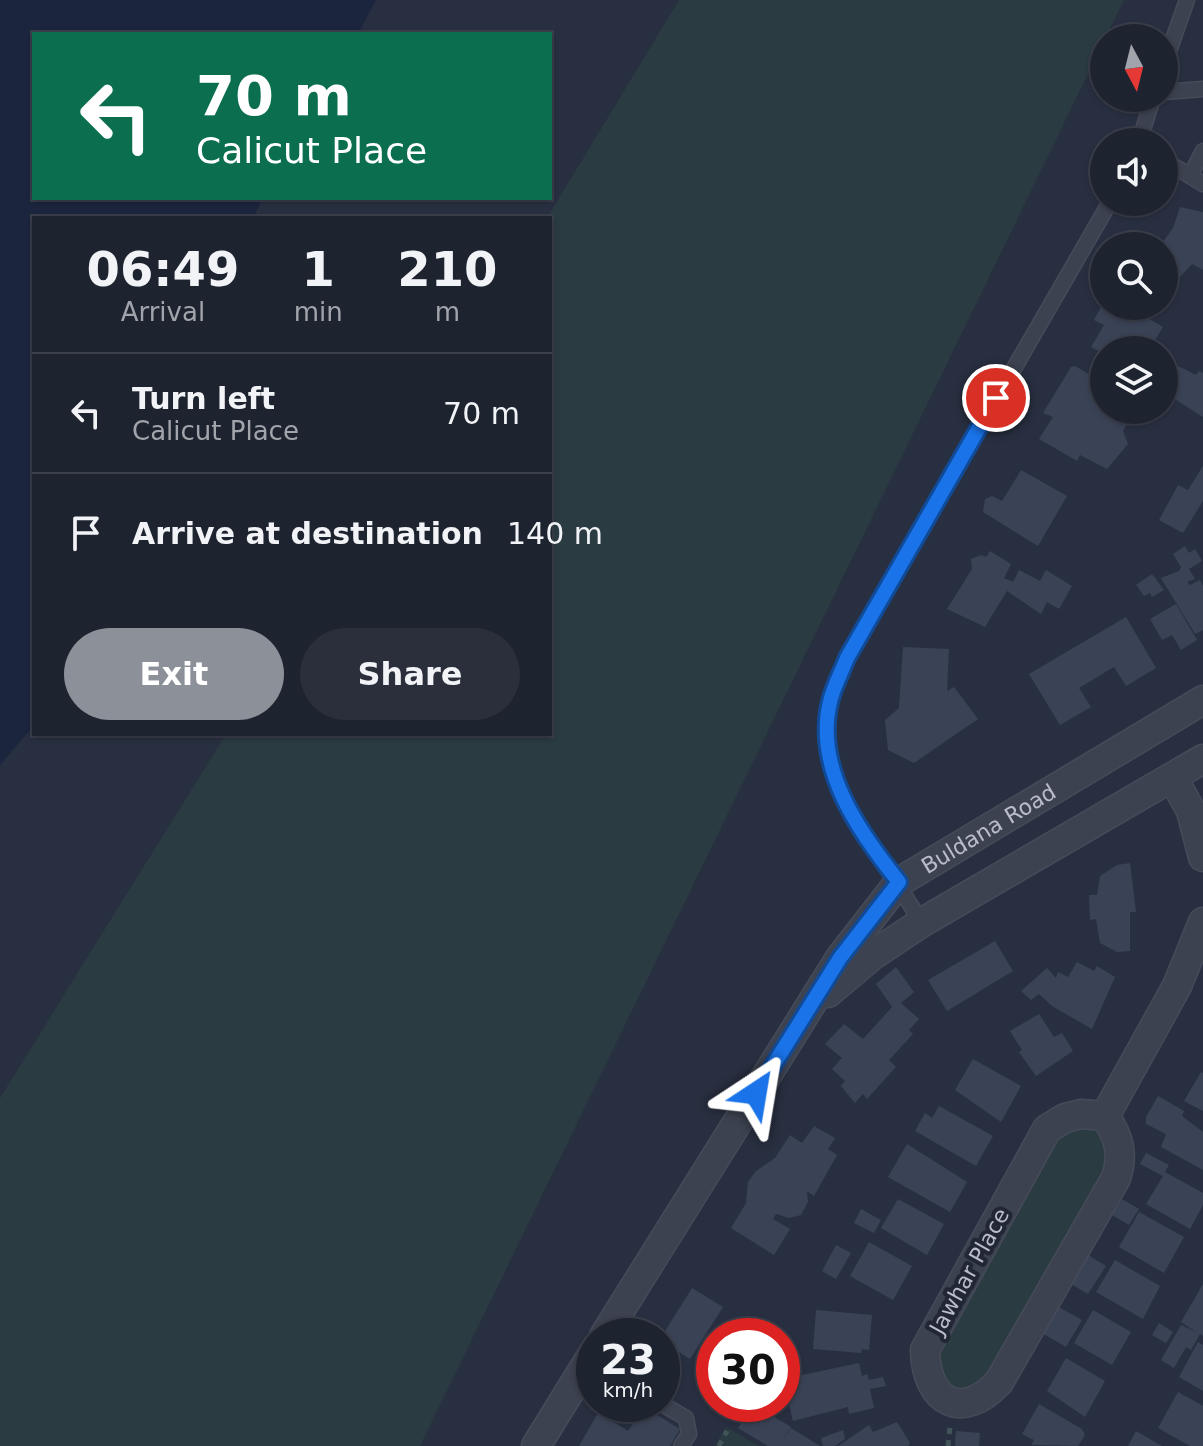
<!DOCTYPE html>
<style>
body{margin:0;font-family:"DejaVu Sans",sans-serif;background:#2b2f3c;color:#f1f3f6;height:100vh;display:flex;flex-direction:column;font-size:30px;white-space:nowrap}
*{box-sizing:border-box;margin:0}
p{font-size:26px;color:#a1a4ab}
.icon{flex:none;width:44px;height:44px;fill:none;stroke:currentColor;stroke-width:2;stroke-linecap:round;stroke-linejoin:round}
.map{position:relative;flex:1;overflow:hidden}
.details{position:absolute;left:32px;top:216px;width:520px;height:520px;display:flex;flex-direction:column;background:#1e2330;border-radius:0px;box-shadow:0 2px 6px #0004,0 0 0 2px #3c404c}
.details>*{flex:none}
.banner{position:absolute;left:32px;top:32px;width:520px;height:168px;border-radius:0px;box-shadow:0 2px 6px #0004,0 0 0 2px #3c404c;background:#0b6e4f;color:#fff;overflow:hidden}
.needle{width:52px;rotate:173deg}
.tools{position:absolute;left:1090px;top:24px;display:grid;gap:16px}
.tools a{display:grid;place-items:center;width:88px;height:88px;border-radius:50%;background:#1e2330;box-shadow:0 2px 6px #0004,0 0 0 2px #3c404c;font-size:40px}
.speed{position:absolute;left:576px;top:1318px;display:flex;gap:16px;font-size:40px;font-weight:700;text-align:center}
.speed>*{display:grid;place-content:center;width:104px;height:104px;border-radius:50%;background:#1e2330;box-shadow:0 2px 6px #0004,0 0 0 2px #3c404c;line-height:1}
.speed small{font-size:20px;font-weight:400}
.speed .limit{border:12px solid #d22;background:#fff;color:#111}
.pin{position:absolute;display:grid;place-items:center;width:68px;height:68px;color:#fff;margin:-34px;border:4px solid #fff;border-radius:50%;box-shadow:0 2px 8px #0007}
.me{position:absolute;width:88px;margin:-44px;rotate:33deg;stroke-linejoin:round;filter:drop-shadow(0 0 6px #0008)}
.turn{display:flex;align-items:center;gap:28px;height:168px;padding:0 32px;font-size:36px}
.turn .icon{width:104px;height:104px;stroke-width:2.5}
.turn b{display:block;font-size:56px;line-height:68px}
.eta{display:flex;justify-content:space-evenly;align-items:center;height:136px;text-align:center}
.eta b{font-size:48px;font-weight:700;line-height:56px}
.action{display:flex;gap:16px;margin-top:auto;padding:16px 32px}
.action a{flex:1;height:92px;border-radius:48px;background:#8c9099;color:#fff;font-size:32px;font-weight:700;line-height:92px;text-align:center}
.action a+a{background:#2b2f3c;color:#f1f3f6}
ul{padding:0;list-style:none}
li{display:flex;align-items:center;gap:24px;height:120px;padding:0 32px;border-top:2px solid #3c404c}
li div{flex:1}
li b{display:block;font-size:30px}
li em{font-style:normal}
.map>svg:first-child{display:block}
.green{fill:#2a3b41}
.water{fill:#1b253e}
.building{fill:#3a4356}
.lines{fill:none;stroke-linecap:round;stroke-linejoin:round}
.service-casing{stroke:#464b59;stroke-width:17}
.minor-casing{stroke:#464b59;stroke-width:31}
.path{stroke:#435459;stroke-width:5;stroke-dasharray:6 6;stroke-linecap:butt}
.service{stroke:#3c4250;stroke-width:14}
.minor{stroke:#3c4250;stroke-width:28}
.route-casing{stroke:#114b97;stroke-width:20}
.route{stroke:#1a73e8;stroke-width:14}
.labels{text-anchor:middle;stroke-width:8;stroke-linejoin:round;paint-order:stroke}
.street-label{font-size:22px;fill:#b9bdca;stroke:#212735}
</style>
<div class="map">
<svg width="1203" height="1446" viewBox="0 0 1203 1446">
<rect width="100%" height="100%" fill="#282f40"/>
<path class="green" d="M679 0H1124L420 1446H0V1098L226 734H550L547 218Z
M1089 1126 1101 1131 1115 1152 1005 1360 972 1394 940 1384 933 1349 1054 1137 1066 1128Z
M726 1427 759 1446H715Z"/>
<path class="water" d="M0 0H376L358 34H34V198H263L253 218H34V720L31 729 0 765Z"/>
<path class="building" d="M1180 207 1203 212V270L1192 264 1179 278 1164 262V246H1160L1173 228Z
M1102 305 1113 311 1115 306 1151 307 1146 317 1163 327 1149 350H1104V354L1091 347 1104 325 1094 320Z
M1075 366 1104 383V410H1135L1123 431 1128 444 1107 469 1080 455 1077 461 1039 439 1053 417 1043 413 1071 367Z
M1178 366 1196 375 1199 371 1203 373V417L1165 393Z
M1203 466V501L1183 533 1159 520 1178 485 1188 490Z
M1021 470 1067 496 1038 546 983 512 985 499 992 496 1002 501Z
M1185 546 1189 553 1195 549 1202 561 1189 569 1195 579 1187 582 1190 585 1200 580 1203 586V630L1195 634 1161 578 1179 571 1181 567 1173 554Z
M990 551 1011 564 1004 578 1013 582 1019 570 1040 581 1046 570 1072 586 1059 609 1047 602 1041 614 1007 591 985 627 947 609 972 569 971 559 981 555 986 557Z
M1152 574 1164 590 1152 597 1150 593 1144 596 1136 585Z
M1176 604 1197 640 1181 650 1172 635 1162 640 1150 619Z
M1126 617 1156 668 1126 686 1114 667 1079 688 1091 707 1060 725 1029 674Z
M903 647 949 649 947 691 954 687 978 719 914 763 888 750 885 720 899 708Z
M1130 863 1136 912H1130V951L1117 952 1100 943 1096 919 1090 920 1089 895H1097L1100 876 1117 865Z
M995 941 1013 971 947 1011 928 980Z
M1077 962 1094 971 1097 966 1115 977 1092 1029 1052 1006 1039 994 1031 1000 1021 991 1047 968 1056 978 1058 972 1068 977Z
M896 967 914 992 901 1003 919 1019 909 1030 913 1034 889 1060 896 1067 867 1099 863 1094 855 1103 841 1086 845 1081 832 1069 842 1058 825 1044 844 1024 863 1039 892 1007 876 984Z
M1039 1014 1054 1037 1062 1033 1073 1051 1036 1076 1019 1052 1022 1050 1010 1031Z
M973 1059 1021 1086 1001 1122 955 1090Z
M1201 1072 1203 1073V1111L1184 1101Z
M1158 1096 1184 1111 1182 1116 1203 1132V1170L1161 1147 1166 1134 1146 1124V1117Z
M939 1106 993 1136 976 1166 915 1131 925 1113 932 1118Z
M814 1126 835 1138 828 1149 837 1155 814 1196 807 1191 808 1202 801 1215 789 1218 776 1214 773 1219 790 1229 774 1255 731 1228 746 1203 748 1182 756 1171 775 1158 790 1135 802 1143Z
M907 1144 967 1182 950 1212 888 1177Z
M1146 1153 1169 1165 1165 1172 1203 1193V1205L1190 1229 1146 1204 1163 1176 1140 1164Z
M898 1199 944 1224 927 1255 881 1228Z
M1122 1199 1139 1209 1129 1225 1112 1215Z
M861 1209 881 1220 874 1233 854 1223Z
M1139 1212 1184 1237 1164 1273 1119 1247Z
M869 1242 912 1266 893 1300 850 1276Z
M836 1245 851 1253 836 1279 822 1271Z
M1088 1255 1106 1266 1088 1294 1071 1284Z
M1115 1260 1160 1286 1143 1319 1096 1292Z
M1203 1284V1336L1200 1334 1191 1350 1186 1347 1174 1368 1161 1360 1181 1325 1196 1332 1181 1322Z
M692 1288 723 1307 690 1359 662 1342V1336Z
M1057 1306 1082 1320 1066 1347 1042 1333Z
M816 1310 872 1315 869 1350 862 1349 861 1353 813 1349Z
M1093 1310 1131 1332 1112 1365 1074 1343Z
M1159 1323 1173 1332 1166 1343 1152 1335Z
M1198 1342 1203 1345V1391L1179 1377Z
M1066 1358 1105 1381 1085 1417 1047 1391Z
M859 1363 862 1376 867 1374 869 1380 883 1377 886 1386 870 1389 874 1408 849 1414 848 1407 793 1421 783 1379Z
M1178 1392 1203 1406V1446H1190L1158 1428Z
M753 1404 791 1427 781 1442 791 1428 820 1446H768L738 1428Z
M1039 1404 1082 1429 1085 1435 1078 1446 1031 1445 1034 1440 1022 1434Z
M602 1406 613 1413 609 1419 628 1431 644 1407 680 1429 670 1446H579Z
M897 1422 910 1443 908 1446H838L869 1425 873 1432Z
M843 1430 845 1439 835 1446H823L821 1438Z
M956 1431 980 1433 979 1446H955Z
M1136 1431 1162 1446H1128Z"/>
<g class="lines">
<defs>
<path id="service" d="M1164 65 1187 0
M1164 92 1203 89
M1139 142 1153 98
M1164 160 1203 184
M1190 176 1203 151
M921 923C885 855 808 784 831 699 835 685 842 671 847 658L1110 202
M662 1404 686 1418 689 1434 681 1446"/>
<g id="minor">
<path d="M1173 778 1191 811 1203 857"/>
<path d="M828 993 873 955 921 923 1203 759"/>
<path d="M1081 1114 1105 1116C1119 1137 1124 1154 1116 1178L999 1382C962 1422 926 1402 925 1350L1047 1129 1065 1118Z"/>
<path d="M1105 1116 1177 986 1203 922"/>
<path id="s1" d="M604 1336 840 958 899 882 1203 700"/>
<path d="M536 1446 594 1352"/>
</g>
</defs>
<use href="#service" class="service-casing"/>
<use href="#minor" class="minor-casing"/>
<path class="path" d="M719 1446 727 1431
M948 1446 950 1427"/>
<use href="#service" class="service"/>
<use href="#minor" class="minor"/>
</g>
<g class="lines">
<defs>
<path id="route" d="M756 1093 840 958 899 882C859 832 812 766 831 698 835 684 842 671 847 658L996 398"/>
</defs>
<use href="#route" class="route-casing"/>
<use href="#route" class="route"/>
</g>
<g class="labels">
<g class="street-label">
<text dy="8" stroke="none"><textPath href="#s1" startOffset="646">Buldana Road</textPath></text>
<text transform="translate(969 1271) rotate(-61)" y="8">Jawhar Place</text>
</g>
</g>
</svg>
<div class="tools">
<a><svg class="needle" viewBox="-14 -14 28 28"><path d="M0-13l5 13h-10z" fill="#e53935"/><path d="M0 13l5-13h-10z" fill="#a1a4ab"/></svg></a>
<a><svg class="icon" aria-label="sound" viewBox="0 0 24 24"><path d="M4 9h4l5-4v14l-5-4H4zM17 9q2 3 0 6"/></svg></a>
<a><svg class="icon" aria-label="search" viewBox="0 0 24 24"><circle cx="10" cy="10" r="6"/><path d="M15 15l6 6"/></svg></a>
<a><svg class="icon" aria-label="layers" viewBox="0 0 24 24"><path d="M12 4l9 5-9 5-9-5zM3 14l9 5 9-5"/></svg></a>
</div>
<div class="speed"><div>23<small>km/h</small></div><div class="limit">30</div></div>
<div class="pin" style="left:996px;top:398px;background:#d93025"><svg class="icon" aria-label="arrive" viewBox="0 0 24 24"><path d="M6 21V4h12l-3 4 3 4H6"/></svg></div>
<svg class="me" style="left:756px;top:1093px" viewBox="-20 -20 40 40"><path d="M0-17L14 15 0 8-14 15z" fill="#1a73e8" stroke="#fff" stroke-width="4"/></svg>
<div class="banner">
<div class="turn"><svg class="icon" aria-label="left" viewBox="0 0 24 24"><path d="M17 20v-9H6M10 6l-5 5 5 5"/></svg><div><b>70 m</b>Calicut Place</div></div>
</div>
<section class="details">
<div class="eta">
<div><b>06:49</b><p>Arrival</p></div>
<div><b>1</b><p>min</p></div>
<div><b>210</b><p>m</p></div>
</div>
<ul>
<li><svg class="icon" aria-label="left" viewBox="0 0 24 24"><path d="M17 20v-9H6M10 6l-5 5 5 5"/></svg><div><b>Turn left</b><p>Calicut Place</p></div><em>70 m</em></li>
<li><svg class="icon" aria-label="arrive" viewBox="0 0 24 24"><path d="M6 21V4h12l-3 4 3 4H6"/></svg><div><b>Arrive at destination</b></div><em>140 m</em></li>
</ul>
<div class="action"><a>Exit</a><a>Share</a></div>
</section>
</div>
